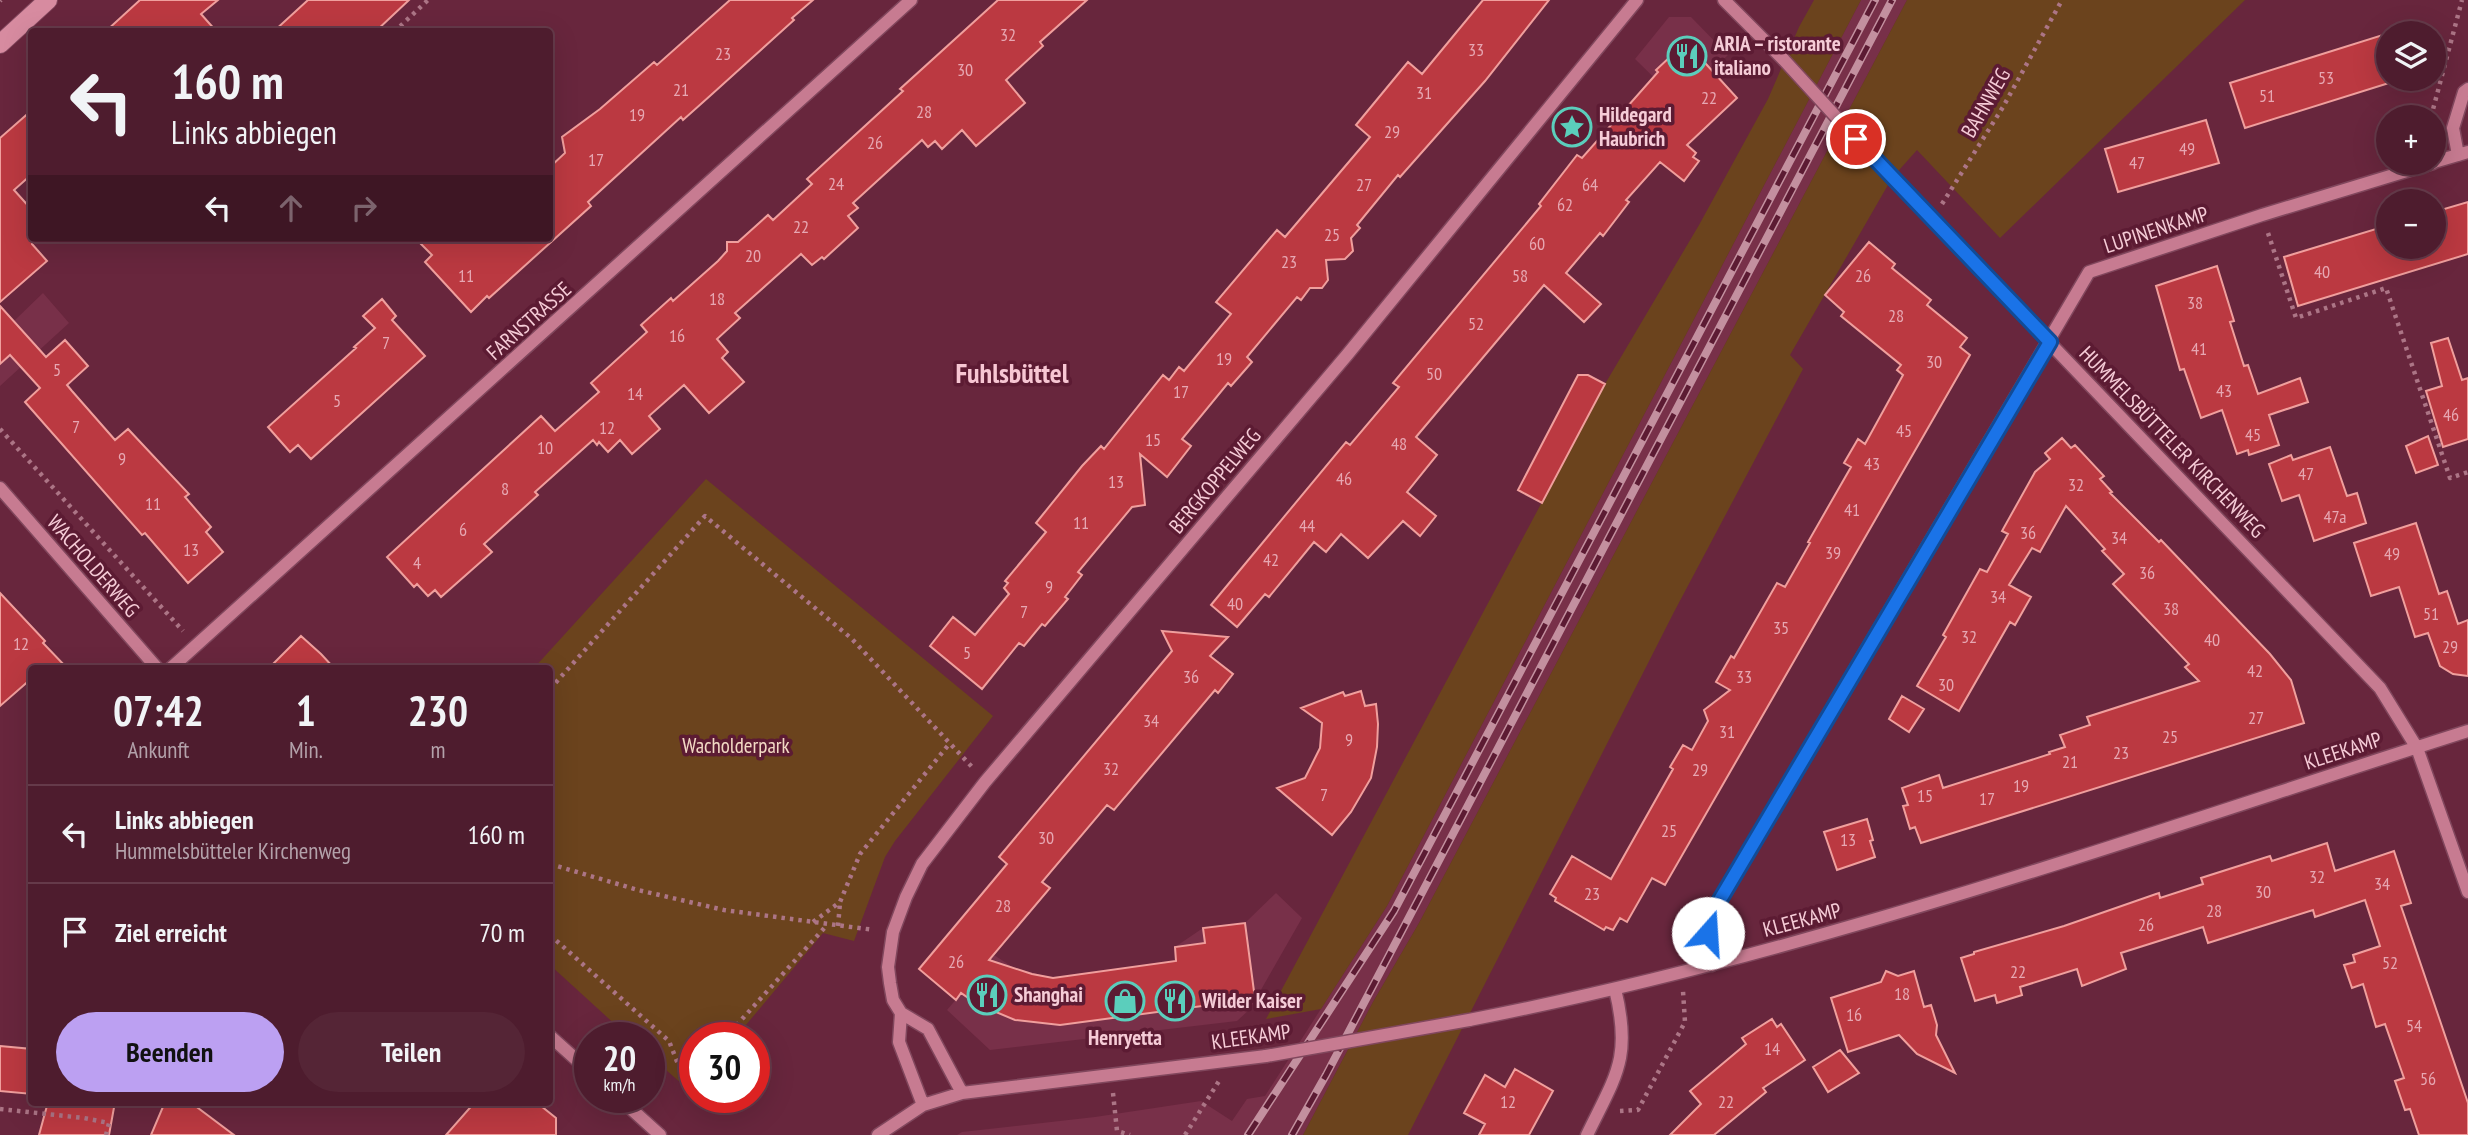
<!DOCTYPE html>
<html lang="de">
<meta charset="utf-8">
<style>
body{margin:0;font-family:"PT Sans Narrow",sans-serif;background:#552536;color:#f1f3f6;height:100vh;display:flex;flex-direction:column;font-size:26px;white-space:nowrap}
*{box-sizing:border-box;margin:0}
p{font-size:23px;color:#b3a1aa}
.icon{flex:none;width:38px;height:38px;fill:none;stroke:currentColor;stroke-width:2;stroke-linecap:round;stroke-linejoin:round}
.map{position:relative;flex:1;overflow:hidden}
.details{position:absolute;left:28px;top:665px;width:525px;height:441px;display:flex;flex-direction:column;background:#4e1c2e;border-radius:7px;box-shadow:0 7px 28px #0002,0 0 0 2px #653a4a}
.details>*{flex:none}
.top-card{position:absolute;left:28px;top:28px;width:525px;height:214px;border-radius:7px;box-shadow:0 7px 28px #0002,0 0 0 2px #653a4a;background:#4e1c2e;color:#f1f3f6;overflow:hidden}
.buttons{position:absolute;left:2376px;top:21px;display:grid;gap:14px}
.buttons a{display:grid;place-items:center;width:70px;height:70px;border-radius:50%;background:#4e1c2e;box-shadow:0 7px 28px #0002,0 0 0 2px #653a4a;font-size:35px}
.speed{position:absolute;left:574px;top:1022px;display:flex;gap:14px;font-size:35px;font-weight:700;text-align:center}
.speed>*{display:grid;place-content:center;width:91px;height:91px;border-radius:50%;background:#4e1c2e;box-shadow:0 7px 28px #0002,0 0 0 2px #653a4a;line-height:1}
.speed small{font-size:18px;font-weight:400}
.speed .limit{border:10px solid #d22;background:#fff;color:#111}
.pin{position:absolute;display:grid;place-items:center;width:60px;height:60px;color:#fff;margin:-30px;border:4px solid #fff;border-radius:50%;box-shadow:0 2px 7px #0007}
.me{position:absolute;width:77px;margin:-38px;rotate:19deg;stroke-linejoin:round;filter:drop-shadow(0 0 5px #0008)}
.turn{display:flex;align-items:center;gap:24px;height:147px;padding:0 28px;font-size:32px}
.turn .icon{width:91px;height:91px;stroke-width:2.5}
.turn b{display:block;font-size:49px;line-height:60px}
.lanes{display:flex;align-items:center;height:66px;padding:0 28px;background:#0003;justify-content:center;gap:35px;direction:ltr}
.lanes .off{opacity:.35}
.eta{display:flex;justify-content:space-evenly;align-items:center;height:119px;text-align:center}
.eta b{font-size:42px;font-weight:800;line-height:49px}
.button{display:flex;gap:14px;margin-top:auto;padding:14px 28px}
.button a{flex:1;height:80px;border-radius:42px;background:#bca0f2;color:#111;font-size:28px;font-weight:800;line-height:80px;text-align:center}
.button a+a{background:#552536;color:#f1f3f6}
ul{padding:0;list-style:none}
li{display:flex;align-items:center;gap:21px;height:98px;padding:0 28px;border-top:2px solid #653a4a}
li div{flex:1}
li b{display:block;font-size:26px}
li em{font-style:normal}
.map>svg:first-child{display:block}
.built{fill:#783049}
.green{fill:#6b431d}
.building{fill:#bb3941;stroke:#f09f9d;stroke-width:2}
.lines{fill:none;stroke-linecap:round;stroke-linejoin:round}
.minor-casing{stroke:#81475d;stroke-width:15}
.major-casing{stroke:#81475d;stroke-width:20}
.path{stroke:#ac7586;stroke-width:4.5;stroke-dasharray:3.5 5;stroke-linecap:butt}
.minor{stroke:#c77b91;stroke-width:12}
.major{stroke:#d78ba0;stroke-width:18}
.rail-casing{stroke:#c3909f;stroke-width:8}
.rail{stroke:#5c1b33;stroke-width:5;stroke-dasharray:16;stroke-linecap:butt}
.minor-bridge-casing{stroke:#81475d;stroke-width:15;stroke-linecap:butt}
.minor-bridge{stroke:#c77b91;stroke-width:12}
.route-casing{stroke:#114b97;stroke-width:18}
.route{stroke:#1a73e8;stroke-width:12}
.labels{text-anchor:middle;stroke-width:7;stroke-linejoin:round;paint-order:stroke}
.number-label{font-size:18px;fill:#e7a7b2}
.poi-label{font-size:21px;font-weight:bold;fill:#f6ccd7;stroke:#5c1b33;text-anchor:start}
.street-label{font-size:21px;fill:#f6ccd7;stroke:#5c1b33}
.park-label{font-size:21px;fill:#f2d9c4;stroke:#5c1b33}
.district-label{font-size:28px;font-weight:bold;fill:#f7c6d3;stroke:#5c1b33}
</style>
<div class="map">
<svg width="2468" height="1135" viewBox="0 0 2468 1135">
<rect width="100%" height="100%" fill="#68263d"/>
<path class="built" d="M1861 0H1907L1419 923 1373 1002 1303 1135H957L962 1132 1095 1117 1201 1101 1232 1121 1247 1099 1265 1096 1387 906Z
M1669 17H1691L1728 55 1678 101 1635 59Z
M43 293 69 323 0 386V306L14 321Z
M1276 893 1302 918 1250 1009 1237 1021 990 1050 947 1010 994 955 1014 968 1053 978 1176 962 1175 947 1203 928 1245 923Z"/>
<path class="green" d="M1814 0H1861L1387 906 1321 1009 1266 1019 1605 384 1699 225 1768 99 1799 27Z
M1907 0H2245L2000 238 1917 150 1892 178 1790 355 1803 369 1674 612 1408 1135H1303L1373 1002 1419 923Z
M706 479 993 716 895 841 885 857 854 941 823 933 735 1038H695V1086L690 1091 649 1055V1038H630L550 965V668H534Z"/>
<path class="building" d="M140 0H218L201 14 217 32H105Z
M308 0H409L375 32H273Z
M730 0H813L792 18 794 20 711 95 683 120 681 117 588 202 591 206 489 298 487 296 471 312 425 262 432 255 415 238H550V167L565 153 562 137 600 109 654 62 657 65Z
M998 0H1087L1040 42 1043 46 1006 80 1025 103 976 146 962 130 942 149 935 141 928 147 922 140 853 203 858 208 848 216 858 228 824 259 822 257 812 265 801 254 735 313 740 318 717 339 728 352 722 358 744 382 709 413 684 385 649 416 660 429 632 454 620 440 608 452 599 442 597 445 593 440 535 492 538 495 484 544 492 552 441 597 435 590 428 596 417 584 414 587 387 557 541 416 555 431 599 392 591 383 647 332 641 325 671 298 673 301 718 261 727 251V242H738L768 215 773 220 812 184 807 179 903 91 900 89Z
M1483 0H1549L1485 81 1400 177 1398 175 1357 225 1360 228 1351 238 1353 251 1345 259 1326 260 1328 280 1322 288H1310L1301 300 1297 297 1247 357 1252 362 1231 386 1228 383 1182 439 1191 446 1167 477 1140 454 1145 505 1132 507 1078 572 1082 575 1065 597 1068 599 1045 626 1042 624 1024 646 1019 643 982 689 930 646 953 617 975 635 1009 594 1004 588 1008 583 1005 581 1046 532 1036 523 1082 466 1101 446 1104 449 1163 375 1169 380 1179 367 1184 371 1231 314 1216 302 1277 230 1285 237 1370 137 1356 125 1408 62 1422 74Z
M2389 33V83L2245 128 2230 83Z
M1686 42 1737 98 1687 145 1696 153 1693 157 1699 161 1684 181 1660 162 1626 200 1629 202 1603 236 1600 233 1566 273 1601 304 1584 322 1544 285 1416 437 1437 455 1407 492 1436 516 1420 536 1403 521 1368 558 1341 534 1326 552 1314 542 1269 597 1265 594 1237 627 1211 605 1346 442 1350 445 1399 387 1393 383 1541 206 1539 204 1577 155 1582 158 1658 72 1656 70Z
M32 110V174L14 190 32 210V244L47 261 0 302V138Z
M2206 120 2219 163 2118 192 2105 149Z
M2468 202V254L2298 306 2284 257 2389 225V247H2434V212Z
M1869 242 1895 264 1892 268 1931 300 1927 305 1967 338 1960 347 1970 355 1665 885 1652 878 1627 922 1620 918 1613 930 1606 927 1604 930 1555 901 1556 898 1550 894 1572 856 1611 879 1673 769 1670 767 1683 745 1692 750 1708 721 1704 710 1730 690 1716 682 1731 656 1734 658 1777 583 1785 587 1810 543 1808 542 1851 467 1844 463 1858 439 1865 444 1903 375 1897 370 1901 365 1841 316 1844 312 1825 295Z
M2217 266 2234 321 2230 322 2244 366 2248 365 2258 394 2300 378 2308 402 2269 415 2279 445 2249 455 2248 450 2237 454 2222 410 2201 418 2184 369 2180 370 2156 286Z
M382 299 396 316 392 320 425 356 311 459 298 445 290 452 268 427 356 348 354 347 375 328 363 316Z
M0 306 46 357 65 340 88 366 67 385 72 391 115 440 128 429 189 494 185 497 211 527 206 532 223 552 188 583 145 533 142 535 25 402 40 388 10 355 0 364Z
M2448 338 2462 380 2468 378V439L2443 447 2426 391 2442 386 2431 343Z
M1578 375H1588L1605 384 1542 503 1518 490Z
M2428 436 2438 465 2416 473 2406 446Z
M2062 438 2071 448 2075 445 2104 476 2100 479 2112 492 2110 493 2159 542 2161 540 2270 654 2291 680 2304 723 1921 843 1915 827 1910 829 1903 806 1908 805 1902 788 1939 775 1943 788 2050 754 2049 752 2065 747 2060 735 2090 725 2087 717 2199 681 2185 667 2189 664 2113 584 2124 574 2102 551 2105 549 2066 506 2040 552 2032 548 2009 585 2031 597 2015 625 2010 622 1959 711 1917 686 1946 637 1943 635 1980 569 1987 572 2008 534 2002 531 2035 472 2050 459 2045 453Z
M2330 447 2347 496 2357 493 2366 523 2314 541 2299 495 2282 501 2269 464 2291 455 2293 460Z
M2416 523 2439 594 2447 591 2458 624 2468 620V676L2453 674 2440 666 2428 633 2415 637 2399 587 2371 596 2354 543Z
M0 593 45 641 43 643 67 668H32V678L0 706Z
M1162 631 1228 637 1210 656 1233 674 1218 693 1215 690 1114 810 1107 805 1042 882 1050 888 989 960 1032 974 1053 978 1176 961 1175 947 1205 943 1203 928 1245 923 1255 999 1060 1025 1015 1020 977 1004 961 993 956 1000 919 969 1007 864 999 857 1172 651Z
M301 636 321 654 334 668H269Z
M1361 691 1365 706 1376 704 1378 724 1377 747 1371 778 1351 812 1332 835 1277 788 1305 778 1320 748 1322 723 1301 708 1343 692 1345 696Z
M1902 696 1924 709 1909 732 1889 719Z
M1867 819 1873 840 1870 841 1875 857 1837 870 1824 832Z
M2327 843 2335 871 2394 851 2411 903 2401 906 2468 1103V1135H2419L2410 1109 2405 1110 2395 1081 2404 1078 2385 1024 2376 1027 2363 984 2352 988 2344 965 2355 962 2353 955 2380 946 2365 900 2315 917 2313 910 2208 943 2203 927 2121 953 2126 969 2082 986 2077 969 2020 987 2022 995 1997 1003 1995 995 1975 1001 1961 958 1974 954V952L2064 926 2156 894 2159 893 2160 898 2203 884 2201 878 2270 856 2272 861Z
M1886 971 1898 976 1914 971 1924 1007 1931 1005 1937 1025 1936 1035 1955 1073 1917 1054 1899 1035 1848 1052 1831 998 1881 982Z
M1772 1019 1777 1027 1781 1024 1805 1060 1763 1088 1766 1092 1714 1135H1670L1701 1104 1690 1091 1746 1044 1742 1038Z
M0 1046 32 1049V1094L0 1091Z
M1840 1050 1859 1073 1828 1092 1813 1067Z
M1515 1069 1553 1091 1529 1135H1479L1485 1124 1464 1113 1485 1075 1505 1087Z
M48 1102H115L109 1135H39Z
M165 1102H190L234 1135H151Z
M475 1102H536L556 1118V1135H446Z"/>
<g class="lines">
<defs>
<path id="minor" d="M1724 0 1784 60
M2458 155 2453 128 2464 92 2468 89
M2434 162 2468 152
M1892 178 2380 688 2417 748 2468 892
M0 488 157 668
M171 668 911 0
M1712 965 1708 933 1711 914 2089 272 2262 215 2433 163
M901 1013 899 1042 923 1105
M1469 1020C1810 954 2138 836 2468 731
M550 1036 590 1072
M962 1093 928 1029 901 1013 893 1000 890 983 888 967 893 932 906 897 922 864 985 782 1347 355 1637 0
M618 1097 660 1135
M878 1135 923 1105 962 1093 1266 1056
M1587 1135C1616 1075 1632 1058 1615 989"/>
<path id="major" d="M0 44 48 0"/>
</defs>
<use href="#minor" class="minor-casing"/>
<use href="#major" class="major-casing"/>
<path class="path" d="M0 1 1 0
M394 32 428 0
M2431 117 2462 0
M1942 204 2003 107 2062 0
M2268 233 2296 318 2386 288 2450 478 2468 472
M0 429 183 631
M550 689 705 516 851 638 973 768
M550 864 638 890 724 910 874 930
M813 922 840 902 860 854 950 743
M838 926 840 903
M550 935 669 1041 685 1082 695 1071
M725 1038 827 925
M1113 1093 1117 1131 1130 1135
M0 1109 84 1118 109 1123 106 1135
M1620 1111 1638 1110 1685 1022 1683 991
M1185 1135 1219 1081"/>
<use href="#minor" class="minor"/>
<use href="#major" class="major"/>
<defs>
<path id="rail" d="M1248 1135 1394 911 1875 0
M1292 1135 1326 1075 1892 0"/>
</defs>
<use href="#rail" class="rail-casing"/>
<use href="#rail" class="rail"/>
<defs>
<path id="minor-bridge" d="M1784 60 1892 178
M1266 1056 1469 1020"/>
</defs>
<use href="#minor-bridge" class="minor-bridge-casing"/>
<use href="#minor-bridge" class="minor-bridge"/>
</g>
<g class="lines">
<defs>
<path id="route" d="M1708 933 1711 915 2050 342 1856 139"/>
</defs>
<use href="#route" class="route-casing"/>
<use href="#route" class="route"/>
</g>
<defs>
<symbol id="restaurant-ring" viewBox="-11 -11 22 22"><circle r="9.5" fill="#5c1b33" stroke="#5bcebc" stroke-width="1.5"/><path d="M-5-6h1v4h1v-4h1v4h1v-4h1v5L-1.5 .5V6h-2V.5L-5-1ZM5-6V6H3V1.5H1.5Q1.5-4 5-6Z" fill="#5bcebc"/></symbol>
<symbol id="sight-ring" viewBox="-11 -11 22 22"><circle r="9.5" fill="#5c1b33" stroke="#5bcebc" stroke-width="1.5"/><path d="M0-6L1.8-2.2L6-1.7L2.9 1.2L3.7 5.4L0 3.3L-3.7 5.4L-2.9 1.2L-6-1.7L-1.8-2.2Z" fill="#5bcebc"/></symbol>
<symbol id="shop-ring" viewBox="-11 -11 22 22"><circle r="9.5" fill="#5c1b33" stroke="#5bcebc" stroke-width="1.5"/><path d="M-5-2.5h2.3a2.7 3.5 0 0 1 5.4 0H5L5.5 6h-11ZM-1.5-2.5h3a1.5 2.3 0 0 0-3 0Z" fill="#5bcebc"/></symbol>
</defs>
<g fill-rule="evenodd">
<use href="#restaurant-ring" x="1665" y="34" width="44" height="44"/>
<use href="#sight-ring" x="1550" y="105" width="44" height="44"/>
<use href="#restaurant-ring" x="965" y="973" width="44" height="44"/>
<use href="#shop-ring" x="1103" y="979" width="44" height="44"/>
<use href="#restaurant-ring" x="1153" y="979" width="44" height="44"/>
</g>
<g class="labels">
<g class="number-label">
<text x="1008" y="41">32</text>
<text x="1476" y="56">33</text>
<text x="723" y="60">23</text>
<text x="965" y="76">30</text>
<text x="2326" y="84">53</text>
<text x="681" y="96">21</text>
<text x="1424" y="99">31</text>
<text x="2267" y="102">51</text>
<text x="1709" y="104">22</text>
<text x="924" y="118">28</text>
<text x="637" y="121">19</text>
<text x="1392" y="138">29</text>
<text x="875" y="149">26</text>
<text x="2187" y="155">49</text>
<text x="596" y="166">17</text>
<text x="2137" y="169">47</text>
<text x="836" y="190">24</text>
<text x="1364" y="191">27</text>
<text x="1590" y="191">64</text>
<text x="1565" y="211">62</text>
<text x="801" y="233">22</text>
<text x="1332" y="241">25</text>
<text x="1537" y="250">60</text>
<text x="753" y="262">20</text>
<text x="1289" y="268">23</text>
<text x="2322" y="278">40</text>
<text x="466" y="282">11</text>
<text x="1520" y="282">58</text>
<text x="1863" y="282">26</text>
<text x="717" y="305">18</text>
<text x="2195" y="309">38</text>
<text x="1896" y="322">28</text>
<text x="1476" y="330">52</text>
<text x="677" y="342">16</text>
<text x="386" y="349">7</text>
<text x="2199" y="355">41</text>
<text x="1224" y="365">19</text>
<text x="1934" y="368">30</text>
<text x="57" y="376">5</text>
<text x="1434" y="380">50</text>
<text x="2224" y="397">43</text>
<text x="1181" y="398">17</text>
<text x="635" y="400">14</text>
<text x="337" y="407">5</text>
<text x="2451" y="421">46</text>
<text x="76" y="433">7</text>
<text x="607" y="434">12</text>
<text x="1904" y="437">45</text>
<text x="2253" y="441">45</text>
<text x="1153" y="446">15</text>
<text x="1399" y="450">48</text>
<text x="545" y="454">10</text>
<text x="122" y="465">9</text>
<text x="1872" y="470">43</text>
<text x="2306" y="480">47</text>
<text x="1344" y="485">46</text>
<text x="1116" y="488">13</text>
<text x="2076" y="491">32</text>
<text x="505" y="495">8</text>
<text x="153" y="510">11</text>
<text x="1852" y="516">41</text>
<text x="2335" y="523">47a</text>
<text x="1081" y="529">11</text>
<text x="1307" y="532">44</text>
<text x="463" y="536">6</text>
<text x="2028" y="539">36</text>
<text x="2119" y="544">34</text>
<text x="191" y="556">13</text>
<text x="1833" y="559">39</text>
<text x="2392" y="560">49</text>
<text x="1271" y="566">42</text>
<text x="417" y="569">4</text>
<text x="2147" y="579">36</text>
<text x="1049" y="593">9</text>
<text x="1998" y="603">34</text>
<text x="1235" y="610">40</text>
<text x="2171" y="615">38</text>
<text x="1024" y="618">7</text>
<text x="2431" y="620">51</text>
<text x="1781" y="634">35</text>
<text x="1969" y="643">32</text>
<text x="2212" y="646">40</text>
<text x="21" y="650">12</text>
<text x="2450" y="653">29</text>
<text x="967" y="659">5</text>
<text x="2255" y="677">42</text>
<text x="1191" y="683">36</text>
<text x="1744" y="683">33</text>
<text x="1946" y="691">30</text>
<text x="2256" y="724">27</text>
<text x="1151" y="727">34</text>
<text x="1727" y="738">31</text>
<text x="2170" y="743">25</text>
<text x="1349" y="746">9</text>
<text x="2121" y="759">23</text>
<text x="2070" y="768">21</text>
<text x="1111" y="775">32</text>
<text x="1700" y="776">29</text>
<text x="2021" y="792">19</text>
<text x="1324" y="801">7</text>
<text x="1925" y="802">15</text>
<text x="1987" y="805">17</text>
<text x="1669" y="837">25</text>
<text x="1046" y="844">30</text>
<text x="1848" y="846">13</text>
<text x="2317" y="883">32</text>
<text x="2382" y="890">34</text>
<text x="2263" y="898">30</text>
<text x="1592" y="900">23</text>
<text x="1003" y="912">28</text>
<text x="2214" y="917">28</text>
<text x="2146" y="931">26</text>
<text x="956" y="968">26</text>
<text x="2390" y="969">52</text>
<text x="2018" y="978">22</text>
<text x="1902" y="1000">18</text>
<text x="1854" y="1021">16</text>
<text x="2414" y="1032">54</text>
<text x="1772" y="1055">14</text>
<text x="2428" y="1085">56</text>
<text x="1508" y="1108">12</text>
<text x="1726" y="1108">22</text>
</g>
<g class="poi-label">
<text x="1714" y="51">ARIA – ristorante<tspan x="1714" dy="24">italiano</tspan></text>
<text x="1599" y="122">Hildegard<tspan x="1599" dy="24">Haubrich</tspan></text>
<text x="1014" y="1002">Shanghai</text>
<text x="1202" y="1008">Wilder Kaiser</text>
<text x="1125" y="1045" text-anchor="middle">Henryetta</text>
</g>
<g class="street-label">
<text transform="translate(1986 103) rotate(-60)" y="7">BAHNWEG</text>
<text transform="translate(2156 230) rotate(-18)" y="7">LUPINENKAMP</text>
<text transform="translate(529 321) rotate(-42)" y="7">FARNSTRASSE</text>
<text transform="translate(2172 442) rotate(46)" y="7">HUMMELSBÜTTELER KIRCHENWEG</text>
<text transform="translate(1215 481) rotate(-50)" y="7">BERGKOPPELWEG</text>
<text transform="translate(93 566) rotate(49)" y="7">WACHOLDERWEG</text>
<text transform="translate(2343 751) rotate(-18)" y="7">KLEEKAMP</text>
<text transform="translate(1802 920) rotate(-15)" y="7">KLEEKAMP</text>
<text transform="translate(1251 1037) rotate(-8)" y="7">KLEEKAMP</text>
</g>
<g class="park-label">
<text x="736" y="753">Wacholderpark</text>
</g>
<g class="district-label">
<text x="1012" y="383">Fuhlsbüttel</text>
</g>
</g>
</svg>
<div class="buttons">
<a><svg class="icon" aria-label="layers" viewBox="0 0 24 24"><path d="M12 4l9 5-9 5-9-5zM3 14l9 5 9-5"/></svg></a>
<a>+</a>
<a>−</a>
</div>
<div class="speed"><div>20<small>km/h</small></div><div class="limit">30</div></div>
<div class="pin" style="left:1856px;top:139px;background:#d93025"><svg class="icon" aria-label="arrive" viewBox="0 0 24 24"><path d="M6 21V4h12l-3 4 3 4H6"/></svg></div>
<svg class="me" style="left:1708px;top:933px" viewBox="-20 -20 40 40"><circle r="19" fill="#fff"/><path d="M0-13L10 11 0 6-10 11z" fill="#1a73e8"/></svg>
<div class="top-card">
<div class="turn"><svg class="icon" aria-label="left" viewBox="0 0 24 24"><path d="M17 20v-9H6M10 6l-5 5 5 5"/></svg><div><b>160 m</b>Links abbiegen</div></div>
<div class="lanes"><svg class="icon" aria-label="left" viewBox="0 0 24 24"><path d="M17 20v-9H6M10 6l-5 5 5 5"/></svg><svg class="icon off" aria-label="ahead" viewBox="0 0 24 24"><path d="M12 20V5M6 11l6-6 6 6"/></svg><svg class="icon off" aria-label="right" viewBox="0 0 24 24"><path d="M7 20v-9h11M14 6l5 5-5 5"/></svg></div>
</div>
<section class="details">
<div class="eta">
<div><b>07:42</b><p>Ankunft</p></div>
<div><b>1</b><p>Min.</p></div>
<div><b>230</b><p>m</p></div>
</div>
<ul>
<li><svg class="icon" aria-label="left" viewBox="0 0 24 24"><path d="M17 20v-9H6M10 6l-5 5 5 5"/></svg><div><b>Links abbiegen</b><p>Hummelsbütteler Kirchenweg</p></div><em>160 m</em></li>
<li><svg class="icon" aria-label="arrive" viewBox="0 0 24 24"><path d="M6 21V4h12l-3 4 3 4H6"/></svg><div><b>Ziel erreicht</b></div><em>70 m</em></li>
</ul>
<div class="button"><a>Beenden</a><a>Teilen</a></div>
</section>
</div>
